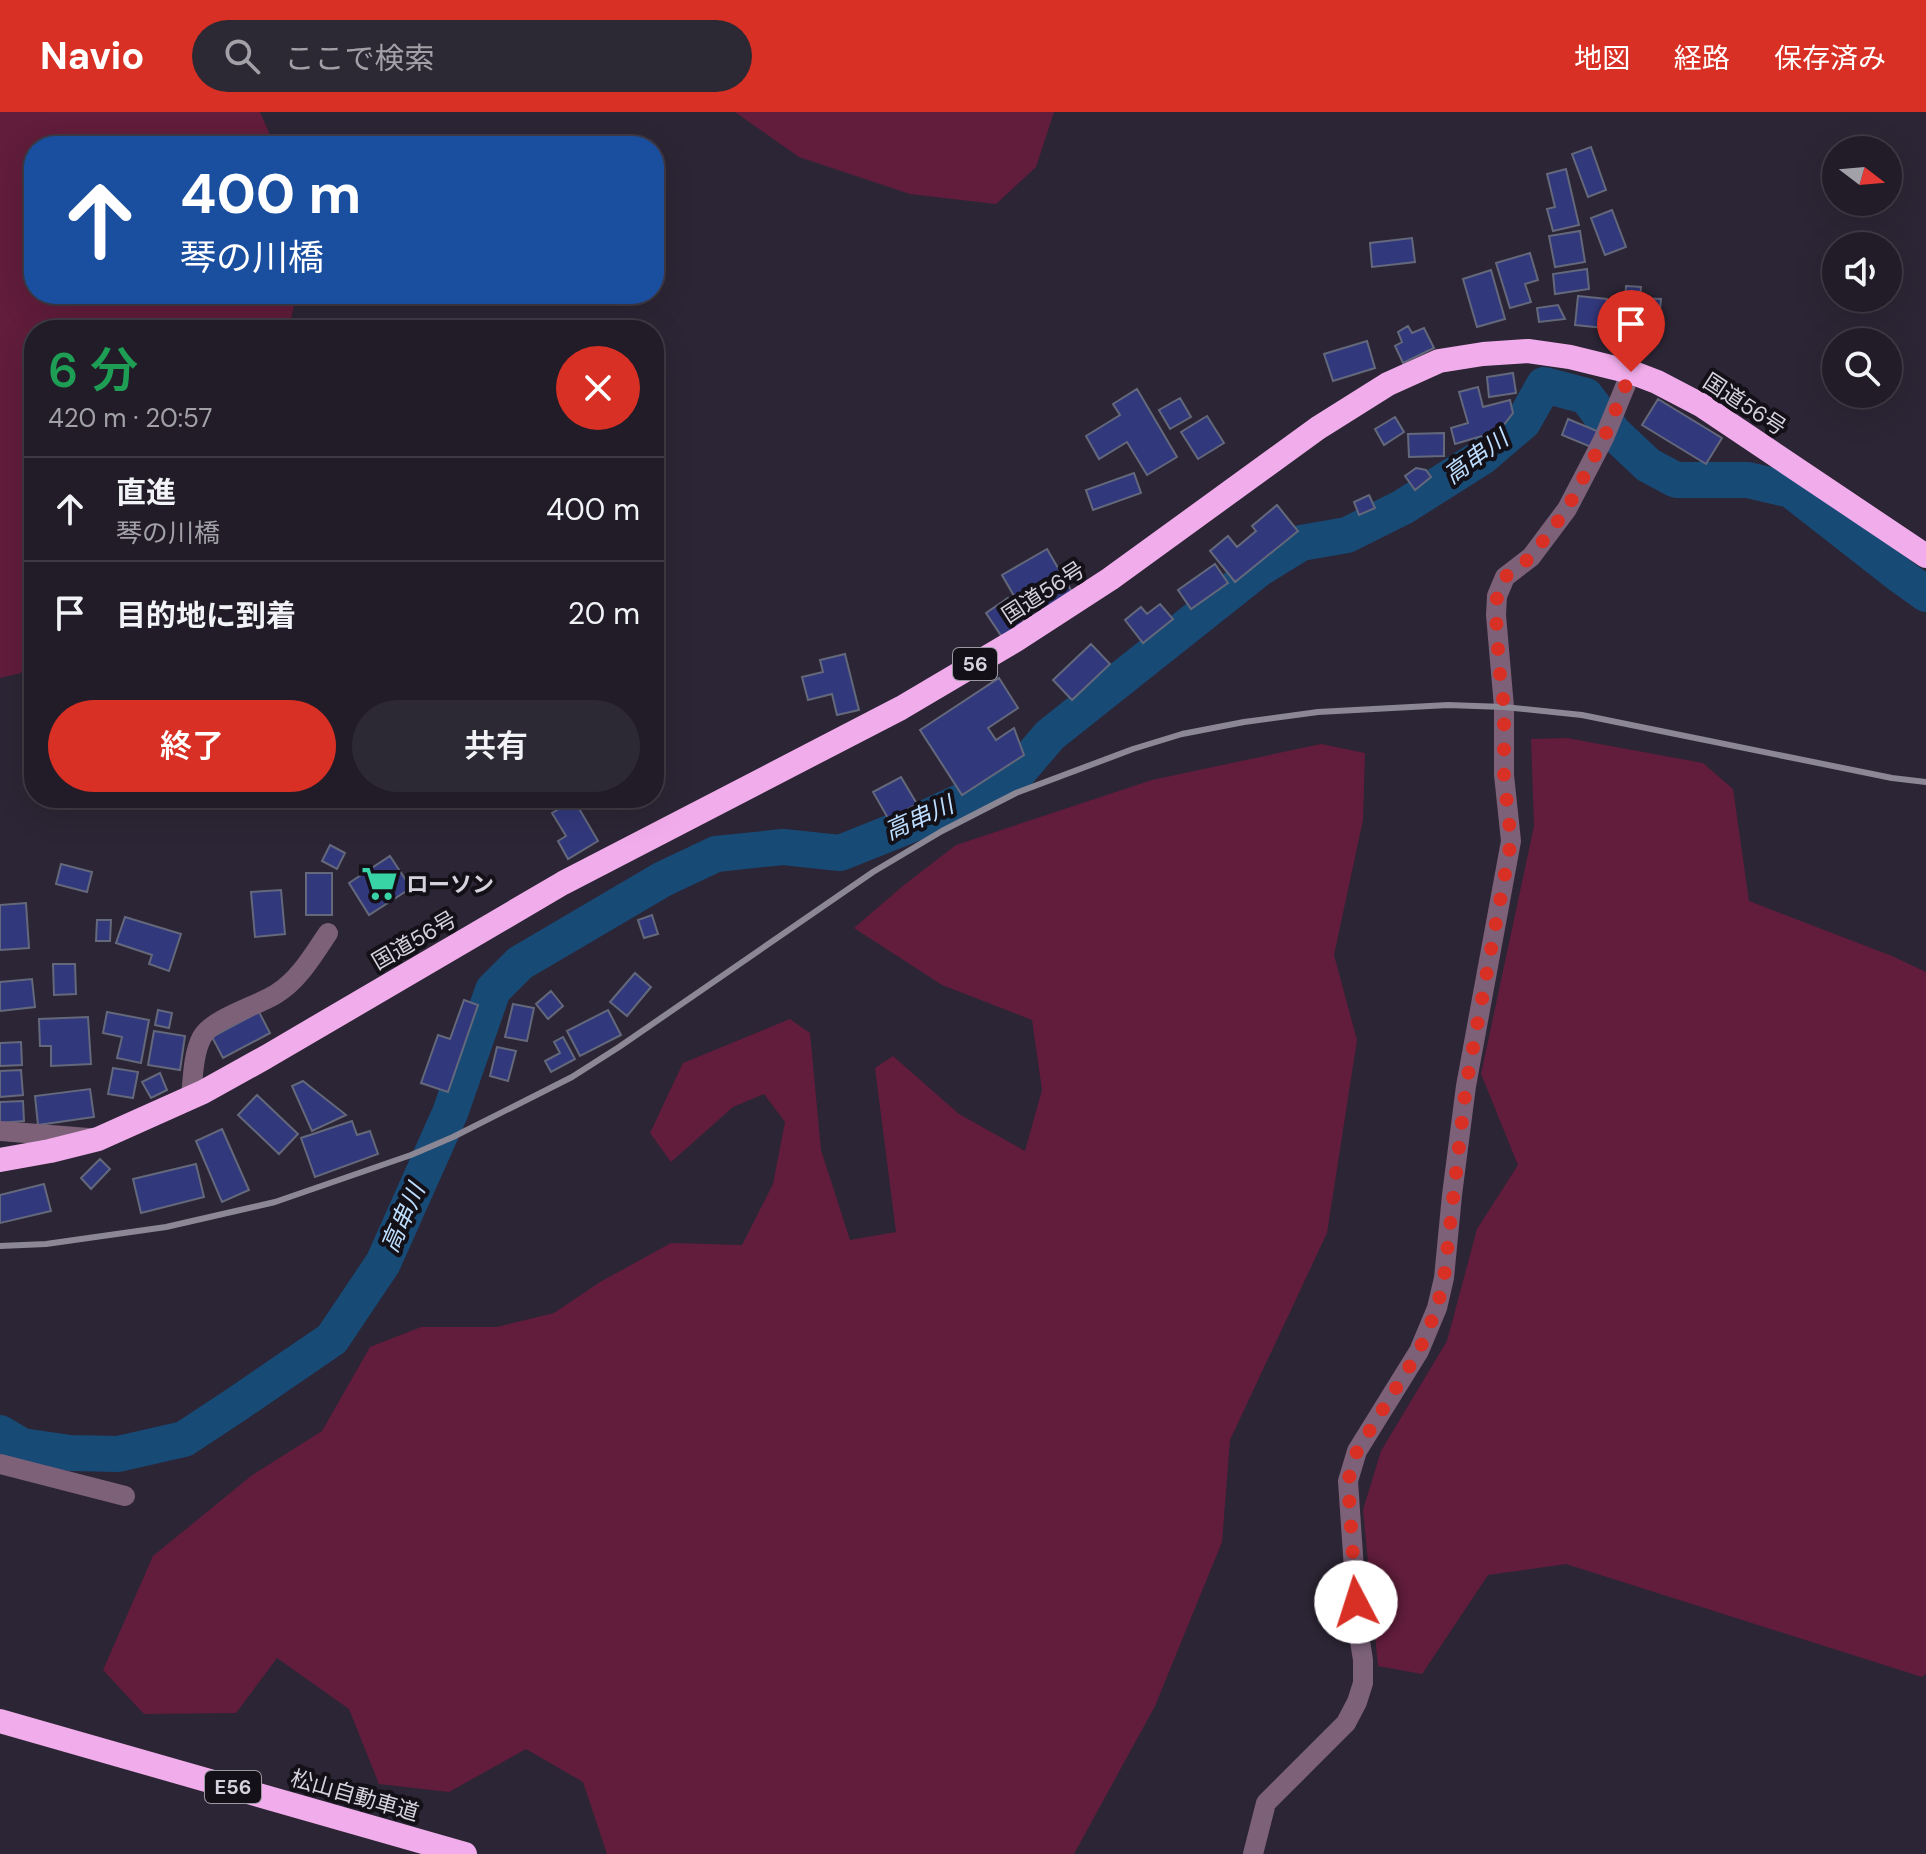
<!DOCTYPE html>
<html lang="ja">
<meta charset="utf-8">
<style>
body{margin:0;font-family:"DM Sans","Noto Sans JP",sans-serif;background:#2d2934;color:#f1f3f6;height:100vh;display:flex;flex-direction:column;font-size:30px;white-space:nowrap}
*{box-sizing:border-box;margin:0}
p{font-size:26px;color:#a2a1a8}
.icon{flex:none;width:44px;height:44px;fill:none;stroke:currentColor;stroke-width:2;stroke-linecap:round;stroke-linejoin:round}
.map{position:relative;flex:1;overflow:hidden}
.details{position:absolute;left:24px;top:208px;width:640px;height:488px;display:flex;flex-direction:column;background:#211c28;border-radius:32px;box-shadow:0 8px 32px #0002,0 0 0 2px #3e3a45}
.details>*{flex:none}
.top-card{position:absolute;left:24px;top:24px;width:640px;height:168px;border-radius:32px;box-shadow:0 8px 32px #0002,0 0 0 2px #3e3a45;background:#1a4fa0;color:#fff;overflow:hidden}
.needle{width:52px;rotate:106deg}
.buttons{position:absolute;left:1822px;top:24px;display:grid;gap:16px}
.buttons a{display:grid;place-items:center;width:80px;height:80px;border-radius:50%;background:#211c28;box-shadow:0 8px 32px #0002,0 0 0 2px #3e3a45;font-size:40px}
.pin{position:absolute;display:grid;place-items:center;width:68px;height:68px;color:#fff;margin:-82px -34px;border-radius:50% 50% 50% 0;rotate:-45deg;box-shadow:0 0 8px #0007}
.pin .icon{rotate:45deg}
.me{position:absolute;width:88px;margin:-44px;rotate:355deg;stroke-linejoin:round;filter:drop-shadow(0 0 6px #0008)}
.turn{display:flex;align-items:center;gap:28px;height:168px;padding:0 24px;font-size:36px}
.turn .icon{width:104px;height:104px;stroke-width:2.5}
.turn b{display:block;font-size:56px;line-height:68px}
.round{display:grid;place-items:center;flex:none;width:84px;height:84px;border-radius:42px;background:#2d2934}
.summary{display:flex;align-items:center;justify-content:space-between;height:136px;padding:0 24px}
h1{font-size:48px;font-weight:600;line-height:60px;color:#1e9e55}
.cta{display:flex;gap:16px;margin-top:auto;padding:16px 24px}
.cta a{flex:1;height:92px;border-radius:48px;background:#d93025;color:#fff;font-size:32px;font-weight:600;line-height:92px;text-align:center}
.cta a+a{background:#2d2934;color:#f1f3f6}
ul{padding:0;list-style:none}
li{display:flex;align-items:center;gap:24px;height:104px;padding:0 24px;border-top:2px solid #3e3a45}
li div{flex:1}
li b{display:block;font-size:30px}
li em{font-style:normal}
header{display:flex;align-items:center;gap:48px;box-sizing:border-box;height:112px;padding:0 40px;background:#d93025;color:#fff}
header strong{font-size:38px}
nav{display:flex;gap:44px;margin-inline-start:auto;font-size:28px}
.search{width:560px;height:72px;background:#2d2934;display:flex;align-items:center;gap:20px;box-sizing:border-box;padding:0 28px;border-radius:44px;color:#a2a1a8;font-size:30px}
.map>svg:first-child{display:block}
.green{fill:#611d3b}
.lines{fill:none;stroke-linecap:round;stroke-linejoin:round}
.river{stroke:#184a76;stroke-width:36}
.building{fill:#32387c;stroke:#64687b;stroke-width:2}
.minor{stroke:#7c6179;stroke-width:20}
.highway{stroke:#f1adeb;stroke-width:24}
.rail{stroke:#8c8794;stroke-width:6}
.route{stroke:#d93025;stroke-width:14;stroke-dasharray:0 25.2}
.labels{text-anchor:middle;stroke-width:8;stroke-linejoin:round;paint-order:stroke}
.shield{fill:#131017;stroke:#9c98a2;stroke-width:2}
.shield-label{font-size:20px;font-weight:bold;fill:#d6d2dd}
.street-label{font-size:22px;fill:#d6d2dd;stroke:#131017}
.poi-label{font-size:22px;font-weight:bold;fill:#d6d2dd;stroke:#131017;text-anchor:start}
.water-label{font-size:24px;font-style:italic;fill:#bddeff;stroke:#131017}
</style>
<header>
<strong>Navio</strong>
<div class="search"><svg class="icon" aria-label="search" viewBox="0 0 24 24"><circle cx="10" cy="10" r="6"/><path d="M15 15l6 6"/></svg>ここで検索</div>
<nav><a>地図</a><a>経路</a><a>保存済み</a></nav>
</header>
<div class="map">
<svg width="1926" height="1742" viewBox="0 0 1926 1742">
<rect width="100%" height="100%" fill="#2c2535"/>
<path class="green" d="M0 0H260L275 34H34V182H296L289 218H34V524L21 561 0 566Z
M735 0H1054L1036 55 996 92 910 82 799 45Z
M1567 626 1703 651 1733 677 1749 789 1892 844 1926 860V1562L1922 1565 1566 1452 1488 1463 1422 1562 1378 1554 1363 1398 1381 1339 1447 1229 1477 1117 1518 1053 1481 962 1534 714 1531 627Z
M1321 632 1365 641 1363 708 1334 843 1357 928 1327 1121 1230 1328 1222 1430 1155 1594 1074 1742H607L583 1670 526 1637 449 1680 379 1672 349 1597 277 1546 236 1601 144 1602 103 1558 153 1444 251 1364 322 1319 370 1235 421 1215H497L554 1201 600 1170 671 1131 742 1133 773 1072 785 1010 764 982 733 995 671 1050 650 1021 683 951 790 907 810 921 821 1038 850 1128 896 1120 875 956 893 944 959 1002 1025 1039 1042 978 1032 908 942 873 854 816 904 773 956 733 1152 668Z"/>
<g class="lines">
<path class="river" d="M0 1321 22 1334 70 1341 118 1342 184 1327 237 1292 332 1227 383 1151 450 1001 493 878 520 851 663 767 716 742 783 735 840 741 915 711 1015 664 1050 623 1259 457 1301 431 1347 423 1403 395 1482 345 1523 310 1544 273 1586 284 1614 321 1648 353 1676 368H1748L1791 378 1901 464 1926 482"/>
</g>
<path class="building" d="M1591 35 1606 78 1588 85 1572 42Z
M1566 57 1579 113 1553 119 1547 97 1555 95 1547 62Z
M1612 98 1626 135 1605 143 1591 106Z
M1580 119 1585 150 1555 155 1549 124Z
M1412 126 1415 150 1372 155 1370 131Z
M1530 141 1538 168 1525 172 1531 190 1510 196 1496 151Z
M1587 157 1589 177 1555 182 1553 162Z
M1491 158 1505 207 1477 215 1463 167Z
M1626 174 1641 175 1640 186 1661 187 1658 221 1623 219Z
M1578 184 1607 187 1604 216 1575 213Z
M1558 193 1565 207 1539 210 1537 196Z
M1408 214 1412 221 1424 216 1434 236 1403 251 1395 234 1402 230 1398 220Z
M1367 229 1375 256 1333 269 1324 242Z
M1513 261 1516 281 1489 285 1487 265Z
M1478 275 1483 295 1510 288 1513 301 1499 319 1455 332 1451 316 1468 311 1459 280Z
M1137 277 1177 345 1147 363 1127 330 1099 347 1086 324 1120 303 1113 292Z
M1180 286 1191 305 1170 317 1159 298Z
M1658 287 1722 326 1706 352 1642 313Z
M1207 304 1224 331 1198 347 1181 320Z
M1395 305 1404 320 1384 333 1375 317Z
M1568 307 1597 319 1591 335 1562 323Z
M1444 321V344L1409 345 1408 322Z
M1416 356 1426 358 1431 365 1415 378 1405 364Z
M1134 361 1141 381 1093 398 1086 378Z
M1369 383 1375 396 1359 403 1354 390Z
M1277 393 1298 419 1235 470 1210 439 1228 424 1237 435 1256 419 1252 414Z
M1047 437 1072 480 1043 498 1030 475 1014 484 1002 463Z
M1215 452 1228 471 1191 497 1178 478Z
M1008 486 1024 510 1002 525 986 501Z
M1160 492 1173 507 1143 531 1125 508 1141 495 1147 502Z
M1091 532 1110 552 1072 588 1053 568Z
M845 542 859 598 837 603 832 582 808 588 802 565 823 560 820 548Z
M999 566 1018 596 988 616 996 628 1014 616 1024 643 962 683 920 618Z
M901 665 917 692 889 708 873 680Z
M574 688 598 729 568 747 558 729 566 724 552 701Z
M330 733 345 741 337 757 322 749Z
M390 744 411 776 369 803 349 771Z
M61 752 92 760 87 780 56 772Z
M306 761H332V803H306Z
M281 778 285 822 255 825 251 780Z
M26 791 29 836 0 838V793Z
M652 803 658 822 644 826 638 808Z
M125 805 181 822 169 859 149 852 152 843 116 831Z
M97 808H111L110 829H96Z
M53 852H75L76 882 54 883Z
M635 861 651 875 627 904 610 890Z
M32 867 35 895 0 899V870Z
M551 879 563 894 548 907 536 892Z
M464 888 478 893 448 980 421 971 438 923 450 927Z
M513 892 534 896 527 929 505 925Z
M158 898 172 901 169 916 155 913Z
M608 898 621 923 580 944 567 919Z
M107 900 149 908 141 951 117 946 122 925 103 921Z
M259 900 270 921 223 946 212 925Z
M88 905 91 952 51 954V934H40L39 907Z
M154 919 185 924 180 958 148 953Z
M563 925 575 947 551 960 545 949 560 941 554 930Z
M21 930 22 953 0 954V931Z
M497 935 516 939 508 969 490 964Z
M113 956 138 960 133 986 108 982Z
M21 958 23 983 0 985V959Z
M160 961 167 978 151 986 142 970Z
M303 969 346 1003 312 1019 292 974Z
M90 977 94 1005 38 1013 35 984Z
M257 983 298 1022 279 1042 238 1003Z
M23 989 24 1009 0 1011V990Z
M352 1009 357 1023 370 1019 378 1042 315 1065 301 1026Z
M222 1017 249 1078 222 1090 196 1029Z
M100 1047 110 1057 91 1077 81 1066Z
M196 1052 204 1085 141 1101 133 1067Z
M44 1072 51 1099 0 1111V1083Z"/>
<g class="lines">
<path class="minor" d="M191 985C193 966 193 942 202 925 213 906 257 894 276 882 299 868 314 842 328 821
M0 1019 88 1026
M0 1352 125 1384
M1253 1742 1266 1691 1346 1611 1357 1590 1363 1571V1548L1358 1516 1348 1369 1357 1339 1419 1239 1437 1196 1444 1166 1452 1083 1466 974 1511 729 1504 663V595L1496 503 1497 484 1505 465 1531 445 1567 397 1604 326 1631 260"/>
<path class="highway" d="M0 1048 50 1039 98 1027 203 980 266 945 563 771 901 596 1016 528 1110 467 1318 316 1388 272 1439 249 1483 242 1528 239 1570 245 1631 260 1657 270 1701 293 1926 444
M0 1609 465 1742"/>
<path class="rail" d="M0 1134 46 1132 166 1115 275 1090 411 1043 453 1025 572 965 619 935 873 760 942 719 1016 681 1133 637 1182 622 1244 610 1318 600 1448 593 1504 595 1582 603 1892 666 1926 670"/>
</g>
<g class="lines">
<path class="route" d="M1356 1490 1348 1369 1357 1339 1419 1239 1437 1196 1444 1166 1466 974 1511 729 1504 663V595L1499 554 1496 503 1497 484 1505 465 1531 445 1567 397 1604 326 1631 260"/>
</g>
<defs>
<symbol id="supermarket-bare" viewBox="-9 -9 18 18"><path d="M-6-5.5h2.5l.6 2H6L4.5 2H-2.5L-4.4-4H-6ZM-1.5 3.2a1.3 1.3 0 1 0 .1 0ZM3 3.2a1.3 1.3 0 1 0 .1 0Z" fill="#39d4a5" stroke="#131017" stroke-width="2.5" paint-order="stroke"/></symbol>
</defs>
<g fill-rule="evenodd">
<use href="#supermarket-bare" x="354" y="746" width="51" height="51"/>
</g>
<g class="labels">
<g class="shield">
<rect x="953" y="536" width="44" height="32" rx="6"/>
<rect x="205" y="1659" width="56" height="32" rx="6"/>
</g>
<g class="shield-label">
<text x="975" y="559">56</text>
<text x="233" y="1682">E56</text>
</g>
<g class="street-label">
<text transform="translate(1745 292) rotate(33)" y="8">国道56号</text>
<text transform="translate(1043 480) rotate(-33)" y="8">国道56号</text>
<text transform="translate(414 828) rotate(-30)" y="8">国道56号</text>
<text transform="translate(355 1683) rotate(16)" y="8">松山自動車道</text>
</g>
<g class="poi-label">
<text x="406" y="780">ローソン</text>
</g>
<g class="water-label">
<text transform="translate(1476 345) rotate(-36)" y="8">高串川</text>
<text transform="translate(919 706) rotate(-24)" y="8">高串川</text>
<text transform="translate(403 1106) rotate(-66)" y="8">高串川</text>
</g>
</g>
</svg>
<div class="buttons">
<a><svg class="needle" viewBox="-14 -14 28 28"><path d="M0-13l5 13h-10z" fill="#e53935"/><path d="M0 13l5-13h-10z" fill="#a2a1a8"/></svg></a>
<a><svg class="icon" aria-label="sound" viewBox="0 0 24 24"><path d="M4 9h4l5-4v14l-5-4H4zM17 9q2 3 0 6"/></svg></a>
<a><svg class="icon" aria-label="search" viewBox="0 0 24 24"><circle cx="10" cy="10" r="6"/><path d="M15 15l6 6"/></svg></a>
</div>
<div class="pin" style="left:1631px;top:260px;background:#d93025"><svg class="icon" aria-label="arrive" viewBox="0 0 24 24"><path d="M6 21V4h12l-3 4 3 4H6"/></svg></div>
<svg class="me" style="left:1356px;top:1490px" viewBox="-20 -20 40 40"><circle r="19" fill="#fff"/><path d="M0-13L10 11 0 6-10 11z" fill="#d93025"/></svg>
<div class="top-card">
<div class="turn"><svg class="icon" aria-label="ahead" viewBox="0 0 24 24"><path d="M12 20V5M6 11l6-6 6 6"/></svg><div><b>400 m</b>琴の川橋</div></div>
</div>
<section class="details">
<div class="summary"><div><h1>6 分</h1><p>420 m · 20:57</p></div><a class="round" style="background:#d93025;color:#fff"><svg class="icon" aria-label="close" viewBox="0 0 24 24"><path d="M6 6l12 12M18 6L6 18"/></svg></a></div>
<ul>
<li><svg class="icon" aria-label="ahead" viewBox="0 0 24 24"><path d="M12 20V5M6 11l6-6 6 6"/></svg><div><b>直進</b><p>琴の川橋</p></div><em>400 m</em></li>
<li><svg class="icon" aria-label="arrive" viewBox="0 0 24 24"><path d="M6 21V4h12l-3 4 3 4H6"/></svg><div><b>目的地に到着</b></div><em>20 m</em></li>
</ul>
<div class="cta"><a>終了</a><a>共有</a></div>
</section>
</div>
